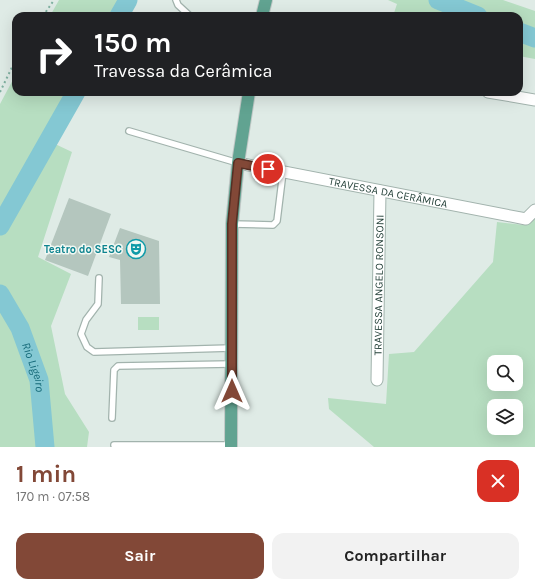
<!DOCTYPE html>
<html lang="pt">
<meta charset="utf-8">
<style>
body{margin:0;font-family:Karla,sans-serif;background:#f2f2f2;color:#222;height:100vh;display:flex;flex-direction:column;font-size:15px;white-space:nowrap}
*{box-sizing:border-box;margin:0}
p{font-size:13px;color:#767676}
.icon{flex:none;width:22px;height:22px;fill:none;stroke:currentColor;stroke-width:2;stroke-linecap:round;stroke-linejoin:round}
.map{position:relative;height:447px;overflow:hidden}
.sheet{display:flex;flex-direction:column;background:#fff;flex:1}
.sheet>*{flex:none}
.top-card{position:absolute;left:12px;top:12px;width:511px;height:84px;border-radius:12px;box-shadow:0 4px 16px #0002;background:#202124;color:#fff;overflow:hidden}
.fabs{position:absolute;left:487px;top:355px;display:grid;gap:8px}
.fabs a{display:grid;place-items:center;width:36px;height:36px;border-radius:8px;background:#fff;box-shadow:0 4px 16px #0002;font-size:20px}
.pin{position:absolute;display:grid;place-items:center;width:34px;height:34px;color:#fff;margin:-17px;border:2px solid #fff;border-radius:50%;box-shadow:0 1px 4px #0007}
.me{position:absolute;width:44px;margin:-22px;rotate:0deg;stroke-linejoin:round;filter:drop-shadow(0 0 3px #0008)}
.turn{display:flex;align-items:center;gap:14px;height:84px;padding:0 16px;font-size:18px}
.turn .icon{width:52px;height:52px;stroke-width:2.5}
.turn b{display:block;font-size:28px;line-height:34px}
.round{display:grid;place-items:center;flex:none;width:42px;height:42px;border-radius:12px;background:#f2f2f2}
.headline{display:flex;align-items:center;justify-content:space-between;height:68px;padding:0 16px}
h1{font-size:24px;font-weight:700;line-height:30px;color:#824837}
.primary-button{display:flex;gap:8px;margin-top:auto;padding:8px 16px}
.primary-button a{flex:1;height:46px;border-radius:12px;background:#824837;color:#fff;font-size:16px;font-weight:700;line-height:46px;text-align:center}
.primary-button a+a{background:#f2f2f2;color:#222}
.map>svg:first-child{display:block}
.green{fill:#b7dec1;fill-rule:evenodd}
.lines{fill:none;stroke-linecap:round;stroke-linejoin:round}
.river{stroke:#84c8d3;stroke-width:19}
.building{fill:#b4c6be}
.service-casing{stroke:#a2b3ad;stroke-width:8}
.minor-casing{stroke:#a2b3ad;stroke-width:13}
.primary-casing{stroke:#c0c8c6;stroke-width:14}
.path{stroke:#7eb0a0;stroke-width:2;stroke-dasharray:2 3;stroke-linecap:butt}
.service{stroke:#fff;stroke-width:5.5}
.minor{stroke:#fff;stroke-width:11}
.primary{stroke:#61a391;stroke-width:12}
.route-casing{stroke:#542f24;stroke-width:10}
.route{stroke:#824837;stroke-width:7}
.labels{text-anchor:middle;stroke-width:3;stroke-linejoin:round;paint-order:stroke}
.street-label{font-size:11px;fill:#1f3c34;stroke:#f0f8f3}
.culture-label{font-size:11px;font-weight:bold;fill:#0d838f;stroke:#f0f8f3;text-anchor:end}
.water-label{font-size:12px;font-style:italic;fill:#176b7a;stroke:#f0f8f3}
</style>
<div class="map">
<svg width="535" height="447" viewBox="0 0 535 447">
<rect width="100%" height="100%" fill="#dfebe6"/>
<path class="green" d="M59 0H132L123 16H50Z
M388 0H503L535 11V59L519 56V16H393L397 4Z
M16 74V92H81L53 143 72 152 38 257 71 274 51 326 65 394 89 432 87 447H0V104Z
M535 213V447H374L329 409 328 398 386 404 389 354 414 352 493 262 497 222 524 225ZM494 362H516V384H494ZM494 406H516V428H494Z
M138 317H159V330H138Z"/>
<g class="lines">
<g class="river">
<path d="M438 0 478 16"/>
<path d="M119 16 128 0"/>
<path d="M519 32 535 38"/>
<path d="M0 226 76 92"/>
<path id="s1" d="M0 294 20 328 39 380 45 447"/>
</g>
</g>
<path class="building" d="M69 198 111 214 88 276 45 260Z
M120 228 159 241 160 304H121L120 260 109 257Z"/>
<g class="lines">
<defs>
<path id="service" d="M176 0 178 5 190 16
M129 131 238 163
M232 224 273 225 277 221 283 172
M99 278 98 304 86 320 81 334 87 347 94 352 231 348
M112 418 114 370 118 366 231 364
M114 445H231"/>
<g id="minor">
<path d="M488 92 535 100"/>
<path id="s2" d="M238 163 526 219 535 210"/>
<path id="s3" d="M377 380 380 191"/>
</g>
<path id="primary" d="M262 16 266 0
M231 447 232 224 238 163 249 92"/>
</defs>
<use href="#service" class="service-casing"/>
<use href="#minor" class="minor-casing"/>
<use href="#primary" class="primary-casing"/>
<path class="path" d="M43 16 54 0
M0 92 16 59"/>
<use href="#service" class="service"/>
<use href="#minor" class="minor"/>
<use href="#primary" class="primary"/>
</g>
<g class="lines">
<defs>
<path id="route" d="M232 391V224L238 163 268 169"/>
</defs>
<use href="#route" class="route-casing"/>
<use href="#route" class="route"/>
</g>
<defs>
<symbol id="theatre-ring" viewBox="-11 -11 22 22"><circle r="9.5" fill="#f0f8f3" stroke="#0f9aa8" stroke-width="1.5"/><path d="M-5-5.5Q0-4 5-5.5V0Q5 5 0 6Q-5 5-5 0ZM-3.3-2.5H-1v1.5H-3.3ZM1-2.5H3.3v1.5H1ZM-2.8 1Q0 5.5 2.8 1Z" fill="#0f9aa8"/></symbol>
</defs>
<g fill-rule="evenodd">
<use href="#theatre-ring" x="125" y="238" width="22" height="22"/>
</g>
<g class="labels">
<g class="street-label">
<text dy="4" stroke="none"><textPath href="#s2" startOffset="153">TRAVESSA DA CERÂMICA</textPath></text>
<text dy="4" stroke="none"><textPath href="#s3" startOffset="95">TRAVESSA ANGELO RONSONI</textPath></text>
</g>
<g class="culture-label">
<text x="122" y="253">Teatro do SESC</text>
</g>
<g class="water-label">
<text dy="4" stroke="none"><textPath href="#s1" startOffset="81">Rio Ligeiro</textPath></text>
</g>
</g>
</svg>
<div class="fabs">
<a><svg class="icon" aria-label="search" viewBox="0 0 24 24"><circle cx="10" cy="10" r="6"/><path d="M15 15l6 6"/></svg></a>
<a><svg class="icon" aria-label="layers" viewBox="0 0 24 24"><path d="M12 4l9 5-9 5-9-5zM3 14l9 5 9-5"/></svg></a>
</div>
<div class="pin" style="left:268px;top:169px;background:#d93025"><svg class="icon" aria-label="arrive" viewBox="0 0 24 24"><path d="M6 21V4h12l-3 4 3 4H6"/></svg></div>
<svg class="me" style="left:232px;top:391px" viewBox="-20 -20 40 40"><path d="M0-17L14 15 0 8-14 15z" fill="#824837" stroke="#fff" stroke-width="4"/></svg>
<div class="top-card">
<div class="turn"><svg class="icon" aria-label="right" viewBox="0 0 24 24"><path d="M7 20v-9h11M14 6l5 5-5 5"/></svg><div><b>150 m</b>Travessa da Cerâmica</div></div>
</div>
</div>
<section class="sheet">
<div class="headline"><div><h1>1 min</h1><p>170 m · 07:58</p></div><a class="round" style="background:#d93025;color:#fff"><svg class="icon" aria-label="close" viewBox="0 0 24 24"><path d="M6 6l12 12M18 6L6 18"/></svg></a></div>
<div class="primary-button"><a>Sair</a><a>Compartilhar</a></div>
</section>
